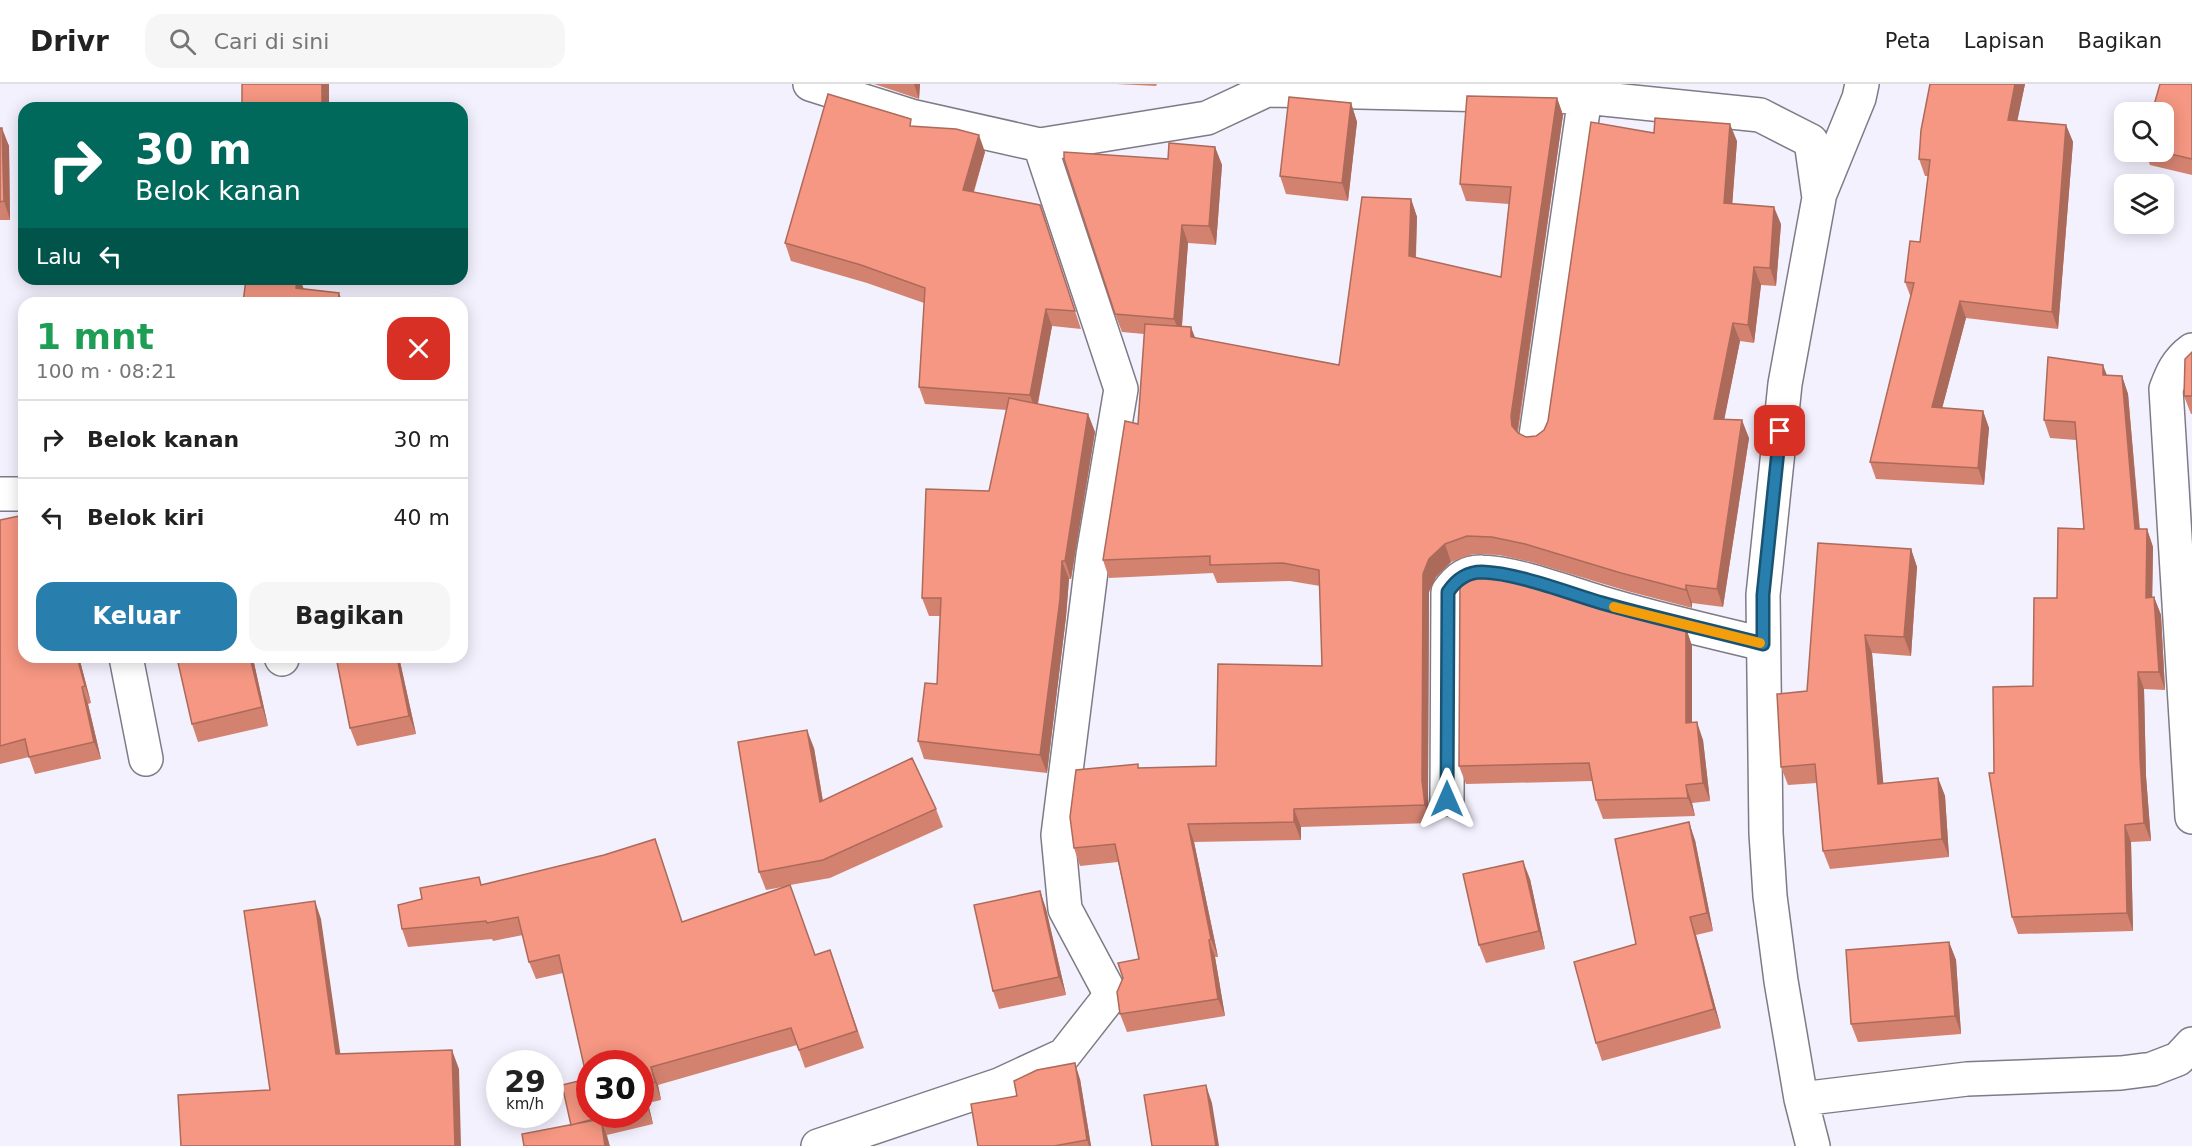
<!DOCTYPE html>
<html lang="id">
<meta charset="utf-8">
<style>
body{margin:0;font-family:"DejaVu Sans",sans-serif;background:#f6f6f6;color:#222;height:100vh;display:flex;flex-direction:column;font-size:22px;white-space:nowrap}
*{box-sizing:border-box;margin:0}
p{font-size:20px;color:#767676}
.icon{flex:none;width:33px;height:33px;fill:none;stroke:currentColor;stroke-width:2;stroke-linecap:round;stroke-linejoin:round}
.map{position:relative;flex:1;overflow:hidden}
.details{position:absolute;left:18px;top:213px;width:450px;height:366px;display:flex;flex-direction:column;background:#fff;border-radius:18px;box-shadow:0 3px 15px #0003}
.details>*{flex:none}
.guide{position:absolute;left:18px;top:18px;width:450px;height:183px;border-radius:18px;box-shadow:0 3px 15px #0003;background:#00695c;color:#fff;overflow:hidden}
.tools{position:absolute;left:2114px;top:18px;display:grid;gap:12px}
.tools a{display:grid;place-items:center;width:60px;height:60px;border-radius:12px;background:#fff;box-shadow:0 3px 15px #0003;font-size:30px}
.speed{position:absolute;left:486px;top:966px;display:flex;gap:12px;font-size:30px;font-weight:700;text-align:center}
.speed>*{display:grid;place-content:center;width:78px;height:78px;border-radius:50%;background:#fff;box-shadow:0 3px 15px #0003;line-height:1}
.speed small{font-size:15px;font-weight:400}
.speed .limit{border:9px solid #d22;background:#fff;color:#111}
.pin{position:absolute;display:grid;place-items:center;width:51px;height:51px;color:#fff;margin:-26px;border-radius:12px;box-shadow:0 3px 9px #0006}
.me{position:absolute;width:66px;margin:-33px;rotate:0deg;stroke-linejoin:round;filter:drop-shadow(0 0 4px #0008)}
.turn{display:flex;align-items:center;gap:21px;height:126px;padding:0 18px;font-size:27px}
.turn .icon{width:78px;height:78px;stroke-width:2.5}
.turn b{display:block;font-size:42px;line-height:51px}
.then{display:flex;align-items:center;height:57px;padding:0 18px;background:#0003;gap:12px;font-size:22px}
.round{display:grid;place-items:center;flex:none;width:63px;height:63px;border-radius:18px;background:#f6f6f6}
.summary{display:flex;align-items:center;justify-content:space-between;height:102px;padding:0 18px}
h1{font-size:36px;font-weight:800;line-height:45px;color:#1e9e55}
.action{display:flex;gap:12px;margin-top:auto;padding:12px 18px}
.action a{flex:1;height:69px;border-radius:18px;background:#287fae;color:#fff;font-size:24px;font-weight:800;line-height:69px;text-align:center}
.action a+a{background:#f6f6f6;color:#222}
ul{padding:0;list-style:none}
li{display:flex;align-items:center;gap:18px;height:78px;padding:0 18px;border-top:2px solid #e0e0e0}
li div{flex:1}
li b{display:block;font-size:22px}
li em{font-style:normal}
header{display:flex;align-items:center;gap:36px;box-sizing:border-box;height:84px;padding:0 30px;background:#fff;border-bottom:2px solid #e0e0e0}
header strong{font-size:28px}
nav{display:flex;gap:33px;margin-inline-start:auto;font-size:21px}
.search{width:420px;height:54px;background:#f6f6f6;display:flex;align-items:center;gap:15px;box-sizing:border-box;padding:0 21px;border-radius:18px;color:#767676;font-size:22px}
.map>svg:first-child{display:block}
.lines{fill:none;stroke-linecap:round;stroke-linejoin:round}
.minor-casing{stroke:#7e7b86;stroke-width:36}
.minor{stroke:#fff;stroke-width:33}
.wall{fill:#d38270;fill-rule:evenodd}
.shaded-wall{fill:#ac6a5b}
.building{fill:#f59782;stroke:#ac6a5b;stroke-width:1.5}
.route-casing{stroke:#1a5371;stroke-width:15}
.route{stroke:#287fae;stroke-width:10}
.slow{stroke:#f59e0b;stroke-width:10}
</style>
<header>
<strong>Drivr</strong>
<div class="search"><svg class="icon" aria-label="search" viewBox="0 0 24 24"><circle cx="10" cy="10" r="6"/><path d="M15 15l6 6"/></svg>Cari di sini</div>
<nav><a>Peta</a><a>Lapisan</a><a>Bagikan</a></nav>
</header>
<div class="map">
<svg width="2192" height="1062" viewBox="0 0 2192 1062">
<rect width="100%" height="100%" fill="#f4f1fe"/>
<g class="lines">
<defs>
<path id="minor" d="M810 0 911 32 1040 61 1207 34 1267 6 1585 13 1760 31 1811 57 1819 114 1785 300 1763 511 1766 749 1770 812 1781 897 1801 1015 1813 1062
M1819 112 1859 14 1862 0
M2192 266C2177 277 2172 289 2166 305L2192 733
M1536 352 1585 13
M0 410H24
M126 573 146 675
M281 573 282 575
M1447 715 1448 508C1456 496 1467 487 1482 488 1516 489 1568 509 1602 519 1655 535 1710 547 1763 560
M1801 1015 1967 995 2121 989 2152 985 2178 975 2192 960
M818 1062 999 1001 1064 971 1111 911 1065 825 1058 751 1093 471 1121 305 1040 61"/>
</defs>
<use href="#minor" class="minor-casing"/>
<use href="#minor" class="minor"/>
</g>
<path class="wall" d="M874 0H920L919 15Z
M1116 0H1157L1156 2Z
M1930 0H2025L2017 37 2066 41 2073 58 2058 245 1966 234 1942 324 1983 327 1989 344 1984 401 1876 395 1870 378 1911 214 1905 198 1920 158 1928 92H1925L1919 75Z
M2192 0V91L2150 81 2145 68H2163Z
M1557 14 1563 31 1518 349 1526 353 1536 352 1544 346 1548 337 1654 49 1737 57 1732 120 1781 140 1776 202 1761 201 1754 259 1740 257 1724 335 1749 354 1723 523 1692 519V524L1627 507 1531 478 1499 471 1473 470 1451 478 1436 493 1429 508 1428 715 1431 739 1301 743V756L1194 758 1218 873H1215L1225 932 1127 948 1120 930 1139 875 1118 778 1080 782 1074 764 1139 684 1216 682 1322 582 1320 502 1290 497 1217 499 1213 489 1109 494 1103 476 1138 340 1144 250 1122 248 1115 230 1168 75 1215 63 1222 81 1216 161 1188 159 1182 242 1196 254 1339 281 1411 115 1417 133 1416 174 1501 193 1509 120 1466 117 1460 100Z
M1351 19 1357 38 1348 117 1286 110 1280 92Z
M913 42 985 68 974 108 1040 121 1081 245 1052 242 1038 320 1088 330 1095 348 1071 495H1069L1066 533 1047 689 924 675 918 657 937 600 940 532H929L922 514 989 407 1007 326 925 320 919 303 924 219 867 199 791 177 785 159Z
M0 44 9 62 10 136H0Z
M2192 268V330H2191L2184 312Z
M2107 291 2122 292 2128 310 2140 445H2147L2153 463 2152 513H2154L2161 531 2165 606 2144 605 2146 692 2151 757 2131 758 2133 847 2018 850 2012 833 1994 689 2033 602 2057 514 2084 445 2076 356 2050 354 2044 336Z
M0 436 79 573 91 619 88 620 101 675 35 690 29 673 0 680Z
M1911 465 1917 483 1911 572 1872 569 1883 700 1938 694 1945 712 1949 773 1830 785 1823 767 1817 699 1788 701 1781 683 1807 607Z
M1610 525 1686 544 1692 562V638L1703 656 1710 717 1692 719 1695 732 1603 735 1596 716 1593 697 1466 700 1459 682Z
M182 573H263V577L254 579 268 642 198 658 192 640Z
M336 573H399L416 650 357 662 350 644Z
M814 664 823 717 936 725 943 743 830 794 790 801 815 871 830 866 864 964 805 984 797 961 658 1001 661 1016 648 1019 653 1040 607 1051 609 1059 571 1041 587 995 563 889 536 895 529 878 523 851 493 857 492 855 408 863 402 845 482 801 661 773 682 838 788 802 766 806 759 788ZM640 980V1030H590Z
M1695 756 1713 847 1696 851 1721 944 1602 977 1596 959 1636 860Z
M1530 795 1545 865 1486 879 1479 861Z
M1040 807 1046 825 1066 911 999 925 993 907Z
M1949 858 1956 876 1961 950 1858 958 1851 940Z
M1080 995 1091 1062H978L1017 1012Z"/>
<path class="shaded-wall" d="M322 0H329V24H322Z
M914 0H920L919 15Z
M2015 0H2025L2014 53 2008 36Z
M1557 14 1563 31 1517 349 1512 342 1511 332Z
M1351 19 1357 38 1348 117 1342 99Z
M1730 40 1737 57 1731 137 1724 119Z
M2066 41 2073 58 2058 245 2052 228Z
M2 44 9 62 10 136 4 117Z
M979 51 985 68 969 123 963 106Z
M1215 63 1222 81 1216 161 1209 142Z
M1411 115 1417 133 1415 190 1409 172Z
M1774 123 1781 140 1776 202 1770 184Z
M1182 141 1188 159 1181 253 1174 235Z
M1754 183 1761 201 1754 259 1748 241Z
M297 195H300L305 208 296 204Z
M339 209 343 219H338Z
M1960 217 1966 234 1938 340 1932 323Z
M1046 225 1052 242 1036 328 1030 311Z
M1733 239 1740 257 1721 352 1714 335Z
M1191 243 1198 261 1191 253Z
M2103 281 2110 299 2103 291Z
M2122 292 2128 310 2141 463 2135 445Z
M1983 327 1989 344 1984 401 1978 384Z
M1088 330 1095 348 1071 495 1065 477Z
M1742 336 1749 354 1723 523 1717 505Z
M2147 445 2153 463 2152 531 2146 514Z
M1445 460 1451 478 1436 493 1429 508 1428 715 1431 739 1425 721 1422 697 1423 490 1429 475Z
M1911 465 1917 483 1911 572 1904 553Z
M1062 477 1069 495 1066 533 1047 689 1040 671Z
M1686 501 1692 519V524L1686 506Z
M2154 513 2161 531 2165 606 2159 588Z
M1686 544 1692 562V657L1686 639Z
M1865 551 1872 569 1885 718 1878 700Z
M77 573H79L91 619 85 602Z
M250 573H252L254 579 268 642 262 623Z
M397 573H399L416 650 409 632Z
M2138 588 2144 605 2146 692 2151 757 2144 739 2140 674Z
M82 603 88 620 101 675 94 658Z
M1697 638 1703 656 1710 717 1703 699Z
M807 646 814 664 826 736 820 718Z
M1938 694 1945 712 1949 773 1942 755Z
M1686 701 1692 719 1695 732 1688 714Z
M1294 725 1301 743V756L1294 738Z
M1689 738 1695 756 1713 847 1707 829Z
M1188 740 1194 758 1218 873 1211 855Z
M2125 741 2131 758 2133 847 2127 829Z
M1523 777 1530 795 1545 865 1539 847Z
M1040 807 1046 825 1066 911 1059 893Z
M315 817 321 835 343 988 336 970Z
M1690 833 1696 851 1721 944 1714 925Z
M1209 856 1215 873 1225 932 1218 915Z
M1949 858 1956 876 1961 950 1955 932Z
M452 966 459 985 461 1062H455Z
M1075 979 1080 995 1091 1062H1089L1087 1056Z
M651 983 658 1001 661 1016 655 998Z
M641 1001 648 1019 653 1040 647 1022Z
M1206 1001 1212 1019 1219 1062H1216Z
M601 1035 610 1062H605Z"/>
<path class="building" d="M242 0H322V24H242Z
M1930 0H2015L2008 36 2066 41 2052 228 1960 217 1932 323 1983 327 1978 384 1870 378 1914 199 1905 198 1910 157 1920 158 1930 76 1919 75 1921 46Z
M2160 0H2192V75L2162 68H2163V28H2152Z
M828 10 911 35 910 42 956 45 979 51 963 106 1040 121 1075 227 1046 225 1030 311 919 303 925 204 861 181 785 159Z
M1467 12 1557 14 1511 332 1512 342 1518 349 1526 353 1536 352 1544 346 1548 337 1591 38 1654 49 1655 34 1730 40 1724 119 1774 123 1770 184 1754 183 1748 241 1733 239 1714 335 1742 336 1717 505 1686 501V506L1621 489 1525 460 1492 453 1467 452 1445 460 1429 475 1423 490 1422 697 1425 721 1294 725V738L1188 740 1211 855 1209 856 1218 915 1120 930 1117 908 1123 894 1118 879 1139 875 1115 760 1074 764 1070 733 1076 686 1138 680V684L1216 682 1218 580 1322 582 1319 486 1283 479 1210 481V472L1103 476 1125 337 1138 340 1145 240 1191 243V253L1339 281 1362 113 1411 115 1409 172 1501 193 1511 103 1460 100Z
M1289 13 1351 19 1342 99 1280 92Z
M0 44H2L4 117 0 118Z
M1169 59 1215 63 1209 142 1182 141 1174 235 1115 230 1064 75V68L1168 75Z
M246 195H297L296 204 339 209 338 219H243Z
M2192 268V312H2184L2185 275Z
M2048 273 2103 281V291L2122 292 2135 445H2147L2146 514 2154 513 2159 588H2138L2140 674 2144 739 2125 741 2127 829 2012 833 1989 689H1994L1993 603 2033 602 2034 514H2057L2058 444 2084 445 2075 338 2044 336Z
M1009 314 1088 330 1065 477H1062L1060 515 1040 671 918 657 925 599 937 600 941 514H922L926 405 989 407Z
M24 431V573H77L85 602 82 603 94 658 29 673 25 655 0 662V436Z
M1818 459 1911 465 1904 553 1865 551 1878 700 1938 694 1942 755 1823 767 1815 680 1781 683 1777 610 1807 607Z
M1472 489 1486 490 1515 496 1610 525 1686 544V639L1697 638 1703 699 1686 701 1688 714 1596 716 1589 679 1459 682 1460 496 1466 491Z
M182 573H250L262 623 192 640 177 574Z
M336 573H397L409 632 350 644Z
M807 646 820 718 912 674 936 725 823 776 759 788 738 658Z
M1689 738 1707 829 1690 833 1714 925 1596 959 1574 878 1636 860 1615 755Z
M655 755 682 838 790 801 815 871 830 866 857 947 799 966 791 944 651 983 655 998 641 1001 647 1022 640 1024V980H590V1030H613L571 1041 562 1001 587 995 559 871 529 878 518 833 487 839 486 837 402 845 398 821 422 815 420 804 479 793 481 801 604 771Z
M1523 777 1539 847 1479 861 1463 790Z
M1040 807 1059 893 993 907 974 821Z
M315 817 336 970 452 966 455 1062H181L178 1011 270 1006 244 827Z
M1949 858 1955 932 1851 940 1846 866Z
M1075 979 1087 1056 1054 1062H978L971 1020 1017 1012 1014 997 1037 986Z
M1206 1001 1216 1062H1152L1144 1011Z
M601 1035 605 1062H524L522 1050Z"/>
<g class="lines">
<defs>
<path id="route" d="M1447 715 1448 508C1456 496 1467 488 1482 488 1517 489 1568 509 1602 519 1655 534 1710 546 1763 560V511L1780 347"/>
</defs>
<use href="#route" class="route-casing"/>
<use href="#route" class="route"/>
<path class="slow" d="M1614 523 1760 559"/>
</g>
</svg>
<div class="tools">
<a><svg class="icon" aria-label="search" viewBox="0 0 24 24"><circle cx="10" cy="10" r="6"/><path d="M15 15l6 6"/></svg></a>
<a><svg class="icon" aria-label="layers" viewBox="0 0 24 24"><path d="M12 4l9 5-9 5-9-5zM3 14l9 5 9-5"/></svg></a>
</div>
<div class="speed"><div>29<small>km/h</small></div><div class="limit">30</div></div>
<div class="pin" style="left:1780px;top:347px;background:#d93025"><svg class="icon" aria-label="arrive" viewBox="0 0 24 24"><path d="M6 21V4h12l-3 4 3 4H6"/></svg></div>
<svg class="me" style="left:1447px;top:715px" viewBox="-20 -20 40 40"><path d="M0-17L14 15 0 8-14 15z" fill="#287fae" stroke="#fff" stroke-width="4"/></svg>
<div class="guide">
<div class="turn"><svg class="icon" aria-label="right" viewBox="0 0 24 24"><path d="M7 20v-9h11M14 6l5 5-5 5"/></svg><div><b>30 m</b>Belok kanan</div></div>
<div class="then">Lalu<svg class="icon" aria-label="left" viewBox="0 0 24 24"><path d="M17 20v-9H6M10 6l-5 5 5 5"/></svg></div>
</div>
<section class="details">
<div class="summary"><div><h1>1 mnt</h1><p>100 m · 08:21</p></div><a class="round" style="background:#d93025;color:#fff"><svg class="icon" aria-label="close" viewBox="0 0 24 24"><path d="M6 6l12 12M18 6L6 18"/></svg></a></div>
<ul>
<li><svg class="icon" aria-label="right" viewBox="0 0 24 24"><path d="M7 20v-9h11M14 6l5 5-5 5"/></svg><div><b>Belok kanan</b></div><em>30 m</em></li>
<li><svg class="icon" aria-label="left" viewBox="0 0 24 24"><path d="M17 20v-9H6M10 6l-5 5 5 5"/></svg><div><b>Belok kiri</b></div><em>40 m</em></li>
</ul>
<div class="action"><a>Keluar</a><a>Bagikan</a></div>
</section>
</div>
